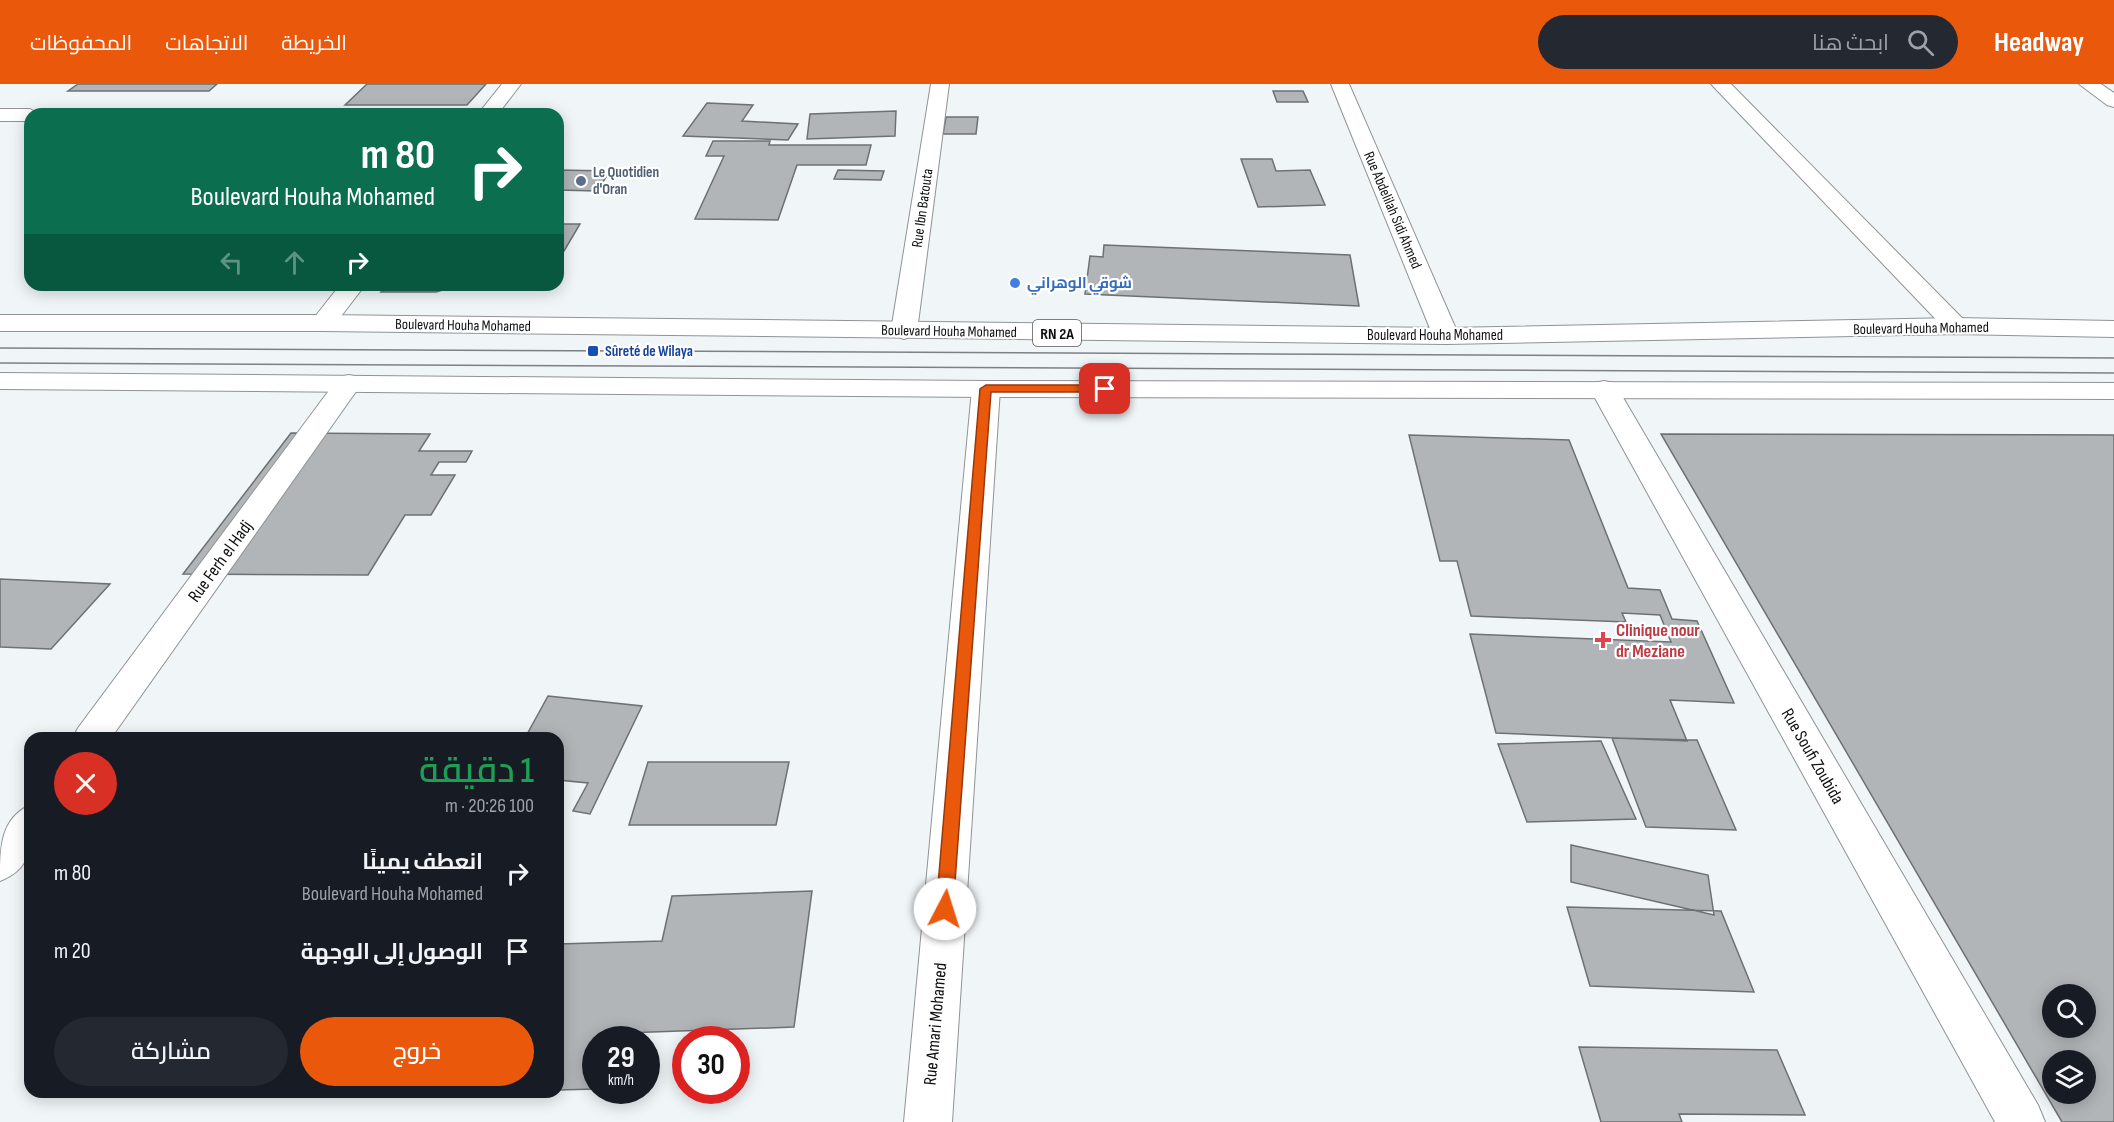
<!DOCTYPE html>
<html lang="ar">
<meta charset="utf-8">
<style>
body{margin:0;font-family:"Sofia Sans Condensed",Cairo,sans-serif;background:#242831;color:#f1f3f6;direction:rtl;height:100vh;display:flex;flex-direction:column;font-size:22px;white-space:nowrap}
*{box-sizing:border-box;margin:0}
p{font-size:20px;color:#9ea1a6}
.icon{flex:none;width:33px;height:33px;fill:none;stroke:currentColor;stroke-width:2;stroke-linecap:round;stroke-linejoin:round}
.map{position:relative;flex:1;overflow:hidden;direction:ltr}
.drawer{position:absolute;left:24px;top:648px;width:540px;height:366px;display:flex;flex-direction:column;background:#171b24;border-radius:18px;box-shadow:0 3px 15px #0003;direction:rtl}
.drawer>*{flex:none}
.top-card{position:absolute;left:24px;top:24px;width:540px;height:183px;border-radius:18px;box-shadow:0 3px 15px #0003;direction:rtl;background:#0b6e4f;color:#fff;overflow:hidden}
.tools{position:absolute;left:2042px;top:900px;display:grid;gap:12px}
.tools a{display:grid;place-items:center;width:54px;height:54px;border-radius:50%;background:#171b24;box-shadow:0 3px 15px #0003;font-size:30px}
.speed{position:absolute;left:582px;top:942px;display:flex;gap:12px;font-size:30px;font-weight:700;text-align:center}
.speed>*{display:grid;place-content:center;width:78px;height:78px;border-radius:50%;background:#171b24;box-shadow:0 3px 15px #0003;line-height:1}
.speed small{font-size:15px;font-weight:400}
.speed .limit{border:9px solid #d22;background:#fff;color:#111}
.pin{position:absolute;display:grid;place-items:center;width:51px;height:51px;color:#fff;margin:-26px;border-radius:12px;box-shadow:0 3px 9px #0006}
.me{position:absolute;width:66px;margin:-33px;rotate:5deg;stroke-linejoin:round;filter:drop-shadow(0 0 4px #0008)}
.turn{display:flex;align-items:center;gap:21px;height:126px;padding:0 30px;font-size:27px}
.turn .icon{width:78px;height:78px;stroke-width:2.5}
.turn b{display:block;font-size:42px;line-height:51px}
.lanes{display:flex;align-items:center;height:57px;padding:0 30px;background:#0003;justify-content:center;gap:30px;direction:ltr}
.lanes .off{opacity:.35}
.round{display:grid;place-items:center;flex:none;width:63px;height:63px;border-radius:32px;background:#242831}
.overview{display:flex;align-items:center;justify-content:space-between;height:102px;padding:0 30px}
h1{font-size:36px;font-weight:600;line-height:45px;color:#1e9e55}
.button{display:flex;gap:12px;margin-top:auto;padding:12px 30px}
.button a{flex:1;height:69px;border-radius:36px;background:#ea580c;color:#fff;font-size:24px;font-weight:600;line-height:69px;text-align:center}
.button a+a{background:#242831;color:#f1f3f6}
ul{padding:0;list-style:none}
li{display:flex;align-items:center;gap:18px;height:78px;padding:0 30px}
li div{flex:1}
li b{display:block;font-size:22px}
li em{font-style:normal}
header{display:flex;align-items:center;gap:36px;box-sizing:border-box;height:84px;padding:0 30px;background:#ea580c;color:#fff}
header strong{font-size:28px}
nav{display:flex;gap:33px;margin-inline-start:auto;font-size:21px}
.search{width:420px;height:54px;background:#242831;display:flex;align-items:center;gap:15px;box-sizing:border-box;padding:0 21px;border-radius:33px;color:#9ea1a6;font-size:22px}
.map>svg:first-child{display:block}
.building{fill:#b1b5b8;stroke:#6d7174;stroke-width:1.5;fill-rule:evenodd}
.lines{fill:none;stroke-linecap:round;stroke-linejoin:round}
.minor-casing{stroke:#8f9396;stroke-width:2}
.major-casing{stroke:#8f9396;stroke-width:2}
.minor{fill:#fff;fill-rule:evenodd}
.major{fill:#fff;fill-rule:evenodd}
.tram{stroke:#7e8183;stroke-width:1.5}
.route{fill:#ea580c;stroke:#983908;stroke-width:1.5}
.service-dot{fill:#5c6f8a;stroke:#fff;stroke-width:2}
.shop-dot{fill:#3f7fe0;stroke:#fff;stroke-width:2}
.transit-dot{fill:#1a4fb4;stroke:#fff;stroke-width:2}
.health-dot{fill:#e0444e;stroke:#fff;stroke-width:2}
.labels{text-anchor:middle;stroke-width:4.5;stroke-linejoin:round;paint-order:stroke}
.far-service-label{font-size:15px;font-weight:bold;fill:#4e5e75;stroke:#fff;text-anchor:start}
.far-street-label{font-size:15px;fill:#0e0f10;stroke:#fff}
.far-shop-label{font-size:15px;font-weight:bold;fill:#366cbe;stroke:#fff;text-anchor:start}
.far-transit-label{font-size:15px;font-weight:bold;fill:#164399;stroke:#fff;text-anchor:start}
.shield{fill:#fff;stroke:#565758;stroke-width:1.5}
.shield-label{font-size:16px;font-weight:bold;fill:#0e0f10}
.street-label{font-size:18px;fill:#0e0f10;stroke:#fff}
.health-label{font-size:18px;font-weight:bold;fill:#be3a42;stroke:#fff;text-anchor:start}
</style>
<header>
<strong>Headway</strong>
<div class="search"><svg class="icon" aria-label="search" viewBox="0 0 24 24"><circle cx="10" cy="10" r="6"/><path d="M15 15l6 6"/></svg>ابحث هنا</div>
<nav><a>الخريطة</a><a>الاتجاهات</a><a>المحفوظات</a></nav>
</header>
<div class="map">
<svg width="2114" height="1038" viewBox="0 0 2114 1038">
<rect width="100%" height="100%" fill="#f0f5f8"/>
<path class="building" d="M78 0H217L209 7H68Z
M367 0H486L467 21H345Z
M1273 7H1303L1308 18H1277Z
M707 19 753 21 742 37 798 40 788 56 683 52Z
M896 27 895 52 807 55 810 30Z
M946 33H978L976 50H943Z
M713 57H770L769 61H871L866 81H797L778 136 695 135 724 72H706Z
M1241 75H1272L1276 87 1310 86 1325 121 1258 123Z
M558 86 610 87 597 107 558 106Z
M838 86 884 87 881 96 834 95Z
M558 140H580L564 167 558 168Z
M1104 161 1350 171 1359 222 1085 210 1090 172 1103 173Z
M387 201H459L436 208H381Z
M291 349 430 350 419 367H472L466 378H439L431 391H455L431 431H405L368 491 183 490Z
M1661 350 2114 351V1038H2062ZM2052 910H2085V944H2052ZM2052 976H2085V1010H2052Z
M1409 351 1569 356 1628 504 1660 506 1672 535 1697 537 1734 619 1670 616 1687 657 1496 649 1470 550 1671 558 1660 531 1622 529 1626 538 1471 532 1457 477H1440Z
M0 495 110 500 51 565 0 563Z
M548 612 642 622 590 730 573 727 588 699 558 696V654H525Z
M1612 654 1697 656 1736 746 1646 743Z
M1601 657 1636 735 1527 738 1498 660Z
M648 678H789L776 741H629Z
M1571 761 1708 791 1714 831 1571 798Z
M812 807 794 943 624 949 622 956H596V1005L558 1006V860L662 857 672 812Z
M1567 823 1721 827 1754 908 1590 902Z
M1579 963 1777 966 1805 1031 1679 1030 1682 1038H1601Z"/>
<g class="lines">
<defs>
<path id="minor" d="M502 0H521L498 30H478Z
M931 0H949L917 247 913 252 904 255 895 252 891 247Z
M1331 0H1349L1459 252 1455 257 1446 260 1437 257 1433 252Z
M1711 0H1731L1965 237 1969 242 1965 247 1956 250 1947 247Z
M2079 0H2101L2114 9V23L2107 21Z
M0 25H30L39 30H30V37H0Z
M340 201H365L332 244 323 247 314 244 310 239Z
M349 291 359 293 362 299 111 654H73L78 644 339 293Z
M986 297 996 299 1000 305 952 1038H904L972 305 976 299Z
M1604 297 1614 299 1618 305 2038 1021 2045 1038H1995L1590 305 1594 299Z
M30 721C30 754 37 783 0 797 0 764 0 735 30 721Z"/>
<path id="major" d="M0 231H323L1446 244 1956 234 2114 237V253L1956 250 1446 260 323 247H0Z
M0 289 986 297 2114 299V315L986 313 0 305Z"/>
</defs>
<use href="#minor" class="minor-casing"/>
<use href="#major" class="major-casing"/>
<use href="#minor" class="minor"/>
<use href="#major" class="major"/>
<path class="tram" d="M0 264 2114 274
M0 279 2114 289"/>
</g>
<path class="route" d="M986 301H1105L1111 305 1105 308H991L953 825 951 831 945 833 938 831 936 825 980 305Z"/>
<circle class="service-dot" cx="581" cy="97" r="6"/>
<circle class="shop-dot" cx="1015" cy="199" r="6"/>
<rect class="transit-dot" x="587" y="261" width="12" height="12" rx="3"/>
<path class="health-dot" d="M1600 547h6v6h6v6h-6v6h-6v-6h-6v-6h6z"/>
<g class="labels">
<g class="far-service-label">
<text x="593" y="93">Le Quotidien<tspan x="593" dy="17">d'Oran</tspan></text>
</g>
<g class="far-street-label">
<text transform="translate(922 124) rotate(-82)" y="5">Rue Ibn Batouta</text>
<text transform="translate(1393 126) rotate(67)" y="5">Rue Abdelilah Sidi Ahmed</text>
<text transform="translate(463 241) rotate(1)" y="5">Boulevard Houha Mohamed</text>
<text transform="translate(1921 244) rotate(-1)" y="5">Boulevard Houha Mohamed</text>
<text transform="translate(949 247) rotate(1)" y="5">Boulevard Houha Mohamed</text>
<text x="1435" y="256">Boulevard Houha Mohamed</text>
</g>
<g class="far-shop-label">
<text x="1027" y="204">شوقي الوهراني</text>
</g>
<g class="far-transit-label">
<text x="605" y="272">Sûreté de Wilaya</text>
</g>
<rect class="shield" x="1033" y="236" width="48" height="26" rx="4.5"/>
<g class="shield-label">
<text x="1057" y="255">RN 2A</text>
</g>
<g class="street-label">
<text transform="translate(220 477) rotate(-54)" y="6">Rue Ferh el Hadj</text>
<text transform="translate(1813 672) rotate(60)" y="6">Rue Soufi Zoubida</text>
<text transform="translate(935 940) rotate(-85)" y="6">Rue Amari Mohamed</text>
</g>
<g class="health-label">
<text x="1616" y="552">Clinique nour<tspan x="1616" dy="21">dr Meziane</tspan></text>
</g>
</g>
</svg>
<div class="tools">
<a><svg class="icon" aria-label="search" viewBox="0 0 24 24"><circle cx="10" cy="10" r="6"/><path d="M15 15l6 6"/></svg></a>
<a><svg class="icon" aria-label="layers" viewBox="0 0 24 24"><path d="M12 4l9 5-9 5-9-5zM3 14l9 5 9-5"/></svg></a>
</div>
<div class="speed"><div>29<small>km/h</small></div><div class="limit">30</div></div>
<div class="pin" style="left:1105px;top:305px;background:#d93025"><svg class="icon" aria-label="arrive" viewBox="0 0 24 24"><path d="M6 21V4h12l-3 4 3 4H6"/></svg></div>
<svg class="me" style="left:945px;top:825px" viewBox="-20 -20 40 40"><circle r="19" fill="#fff"/><path d="M0-13L10 11 0 6-10 11z" fill="#ea580c"/></svg>
<div class="top-card">
<div class="turn"><svg class="icon" aria-label="right" viewBox="0 0 24 24"><path d="M7 20v-9h11M14 6l5 5-5 5"/></svg><div><b>80 m</b>Boulevard Houha Mohamed</div></div>
<div class="lanes"><svg class="icon off" aria-label="left" viewBox="0 0 24 24"><path d="M17 20v-9H6M10 6l-5 5 5 5"/></svg><svg class="icon off" aria-label="ahead" viewBox="0 0 24 24"><path d="M12 20V5M6 11l6-6 6 6"/></svg><svg class="icon" aria-label="right" viewBox="0 0 24 24"><path d="M7 20v-9h11M14 6l5 5-5 5"/></svg></div>
</div>
<section class="drawer">
<div class="overview"><div><h1>1 دقيقة</h1><p>100 m · 20:26</p></div><a class="round" style="background:#d93025;color:#fff"><svg class="icon" aria-label="close" viewBox="0 0 24 24"><path d="M6 6l12 12M18 6L6 18"/></svg></a></div>
<ul>
<li><svg class="icon" aria-label="right" viewBox="0 0 24 24"><path d="M7 20v-9h11M14 6l5 5-5 5"/></svg><div><b>انعطف يمينًا</b><p>Boulevard Houha Mohamed</p></div><em>80 m</em></li>
<li><svg class="icon" aria-label="arrive" viewBox="0 0 24 24"><path d="M6 21V4h12l-3 4 3 4H6"/></svg><div><b>الوصول إلى الوجهة</b></div><em>20 m</em></li>
</ul>
<div class="button"><a>خروج</a><a>مشاركة</a></div>
</section>
</div>
